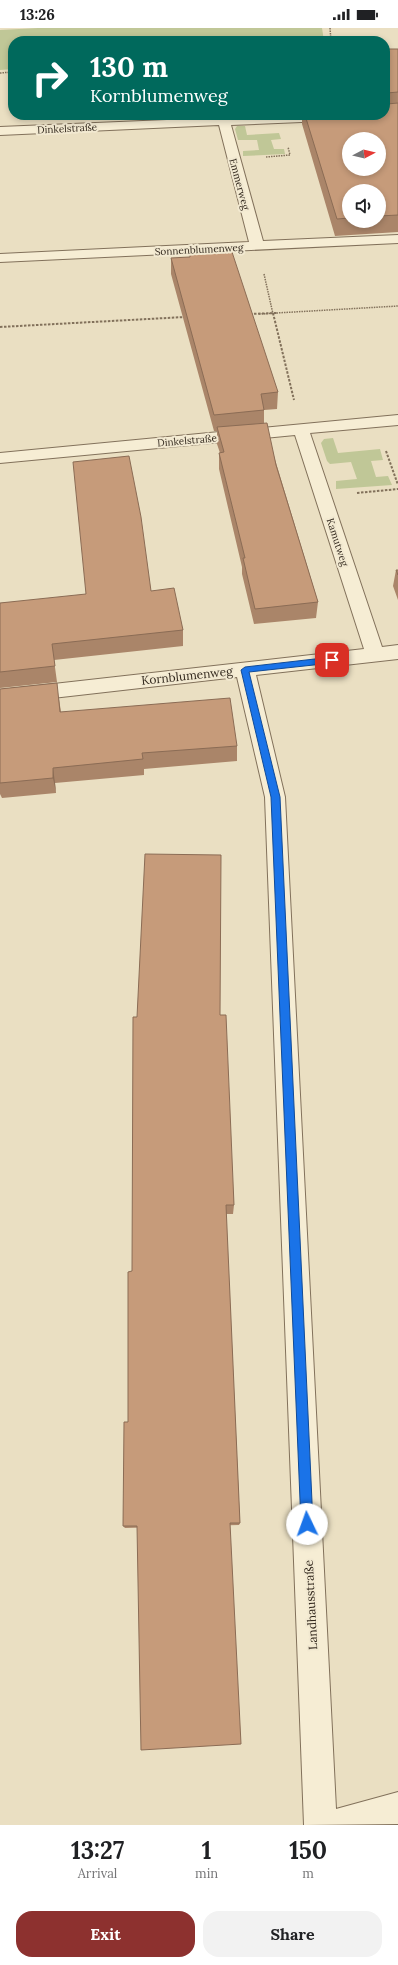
<!DOCTYPE html>
<meta charset="utf-8">
<style>
body{margin:0;font-family:Lora,serif;background:#f2f2f2;color:#202124;height:100vh;display:flex;flex-direction:column;font-size:15px;white-space:nowrap}
*{box-sizing:border-box;margin:0}
p{font-size:13px;color:#757577}
.icon{flex:none;width:22px;height:22px;fill:none;stroke:currentColor;stroke-width:2;stroke-linecap:round;stroke-linejoin:round}
.map{position:relative;height:1797px;overflow:hidden}
.side{display:flex;flex-direction:column;background:#fff;flex:1}
.side>*{flex:none}
.guide{position:absolute;left:8px;top:8px;width:382px;height:84px;border-radius:16px;box-shadow:0 2px 6px #0003;background:#00695c;color:#fff;overflow:hidden}
.needle{width:26px;rotate:83deg}
.tools{position:absolute;left:342px;top:104px;display:grid;gap:8px}
.tools a{display:grid;place-items:center;width:44px;height:44px;border-radius:50%;background:#fff;box-shadow:0 2px 6px #0003;font-size:20px}
.pin{position:absolute;display:grid;place-items:center;width:34px;height:34px;color:#fff;margin:-17px;border-radius:8px;box-shadow:0 2px 6px #0006}
.me{position:absolute;width:44px;margin:-22px;rotate:357deg;stroke-linejoin:round;filter:drop-shadow(0 0 3px #0008)}
.turn{display:flex;align-items:center;gap:14px;height:84px;padding:0 16px;font-size:18px}
.turn .icon{width:52px;height:52px;stroke-width:2.5}
.turn b{display:block;font-size:28px;line-height:34px}
.eta{display:flex;justify-content:space-evenly;align-items:center;height:68px;text-align:center}
.eta b{font-size:24px;font-weight:800;line-height:28px}
.cta{display:flex;gap:8px;margin-top:auto;padding:8px 16px}
.cta a{flex:1;height:46px;border-radius:16px;background:#8d312f;color:#fff;font-size:16px;font-weight:800;line-height:46px;text-align:center}
.cta a+a{background:#f2f2f2;color:#202124}
.status{display:flex;justify-content:space-between;align-items:center;height:28px;padding:0 20px;background:#fff;direction:ltr}
.status svg{height:11px;fill:currentColor}
.map>svg:first-child{display:block}
.green{fill:#c0c797}
.lines{fill:none;stroke-linecap:round;stroke-linejoin:round}
.street-casing{stroke:#82715b;stroke-width:2}
.path-far1{stroke:#82715b;stroke-width:1.5;stroke-dasharray:1.5 1;stroke-linecap:butt}
.path{stroke:#82715b;stroke-width:2;stroke-dasharray:2.5 1.5;stroke-linecap:butt}
.street{fill:#f6edd4;fill-rule:evenodd}
.wall{fill:#aa8569;fill-rule:evenodd}
.shaded-wall{fill:#8b6c55}
.building{fill:#c69b7a;stroke:#8b6c55;fill-rule:evenodd}
.route{fill:#1a73e8;stroke:#114b97}
.labels{text-anchor:middle;stroke-width:4;stroke-linejoin:round;paint-order:stroke}
.far-street-label{font-size:10px;fill:#33291e;stroke:#f2e9d1}
.street-label{font-size:12px;fill:#33291e;stroke:#f2e9d1}
</style>
<div class="status"><b>13:26</b><svg viewBox="0 0 49 12"><path d="M0 12V9h3v3zM5 12V6h3v6zM10 12V3h3v9zM15 12V0h3v12zM26 1h20v11H26zM47 4h2v5h-2z"/></svg></div>
<div class="map">
<svg width="398" height="1797" viewBox="0 0 398 1797">
<rect width="100%" height="100%" fill="#eadfc2"/>
<path class="green" d="M38 0H322L324 13H13V41L0 42V2Z
M237 98H245L247 107 279 105 281 111 271 112 274 121H284L285 126 243 128V123L259 122 257 112H238L235 101Z
M333 410 338 425 380 421 383 432 371 433 376 449 388 448 392 457 336 461V453L357 451 351 434 330 436 327 433 321 415 324 411Z"/>
<g class="lines">
<defs>
<path id="street" d="M288 87H379L373 91 231 97 263 213 398 207V215L0 234V226L249 214 219 97 0 107V99Z
M398 387V397L310 405 382 619 398 617V631L256 647 285 769 336 1781 398 1764V1796L304 1797 265 769 237 649 0 676V662L364 621 295 407 0 435V425Z"/>
</defs>
<use href="#street" class="street-casing"/>
<path class="path-far1" d="M330 0 331 13
M0 45 13 44
M266 129 290 127 288 119
M264 246 273 286
M259 286 398 278"/>
<path class="path" d="M273 285 294 372
M250 286 277 285
M0 299 185 289
M386 423 398 457
M357 465 398 461"/>
<use href="#street" class="street"/>
</g>
<path class="wall" d="M385 21H398V204L335 208 302 96V87H385ZM349 163H379V193H349Z
M171 230 278 364 277 381 264 382V395L318 574 316 590 254 596 242 546V539L219 441V425H220L217 416V403H214L171 246Z
M396 542H398V572L393 558Z
M151 563 183 602V618L54 632 57 654 0 660V575Z
M0 661 59 671 61 684 237 718V733L144 741V747L55 755 56 765 2 770 0 766Z
M220 987 234 1177 233 1186H226L240 1495 239 1497 125 1500 123 1498 128 1394 132 1243Z"/>
<path class="shaded-wall" d="M53 740 55 755 56 765 53 750Z"/>
<path class="building" d="M385 21H398V64L387 65 386 69H385Z
M385 75 387 76 398 75V187L379 188V163H349V190L337 191 305 87H385ZM349 111H379V141H349Z
M232 224 278 364 261 366 264 382 214 387 171 230 190 229V226Z
M267 395 276 437 318 574 255 581 243 530H245L219 425 224 424 217 399Z
M129 428 141 489 151 563 174 560 183 602 52 616 55 638 0 644V575L86 566 73 434Z
M396 542H398V547Z
M57 655 60 684 230 670 237 718 142 725 143 731 53 740V750L0 755V661Z
M145 826 221 827 220 987H226L234 1177H226L240 1495H230L241 1716 141 1722 137 1498H123L124 1394H128V1244L132 1243 133 989H137Z"/>
<path class="route" d="M332 629 335 632 332 635 249 644 280 769 313 1496 312 1501 307 1503 303 1501 301 1496 271 769 241 642 245 639Z"/>
<g class="labels">
<g class="far-street-label">
<text transform="translate(67 100) rotate(-3)" y="4">Dinkelstraße</text>
<text transform="translate(240 156) rotate(75)" y="4">Emmerweg</text>
<text transform="translate(199 221) rotate(-3)" y="4">Sonnenblumenweg</text>
<text transform="translate(187 412) rotate(-5)" y="4">Dinkelstraße</text>
<text transform="translate(338 514) rotate(72)" y="4">Kamutweg</text>
</g>
<g class="street-label">
<text transform="translate(187 648) rotate(-6)" y="4">Kornblumenweg</text>
<text transform="translate(311 1577) rotate(-93)" y="4">Landhausstraße</text>
</g>
</g>
</svg>
<div class="tools">
<a><svg class="needle" viewBox="-14 -14 28 28"><path d="M0-13l5 13h-10z" fill="#e53935"/><path d="M0 13l5-13h-10z" fill="#757577"/></svg></a>
<a><svg class="icon" aria-label="sound" viewBox="0 0 24 24"><path d="M4 9h4l5-4v14l-5-4H4zM17 9q2 3 0 6"/></svg></a>
</div>
<div class="pin" style="left:332px;top:632px;background:#d93025"><svg class="icon" aria-label="arrive" viewBox="0 0 24 24"><path d="M6 21V4h12l-3 4 3 4H6"/></svg></div>
<svg class="me" style="left:307px;top:1496px" viewBox="-20 -20 40 40"><circle r="19" fill="#fff"/><path d="M0-13L10 11 0 6-10 11z" fill="#1a73e8"/></svg>
<div class="guide">
<div class="turn"><svg class="icon" aria-label="right" viewBox="0 0 24 24"><path d="M7 20v-9h11M14 6l5 5-5 5"/></svg><div><b>130 m</b>Kornblumenweg</div></div>
</div>
</div>
<section class="side">
<div class="eta">
<div><b>13:27</b><p>Arrival</p></div>
<div><b>1</b><p>min</p></div>
<div><b>150</b><p>m</p></div>
</div>
<div class="cta"><a>Exit</a><a>Share</a></div>
</section>
